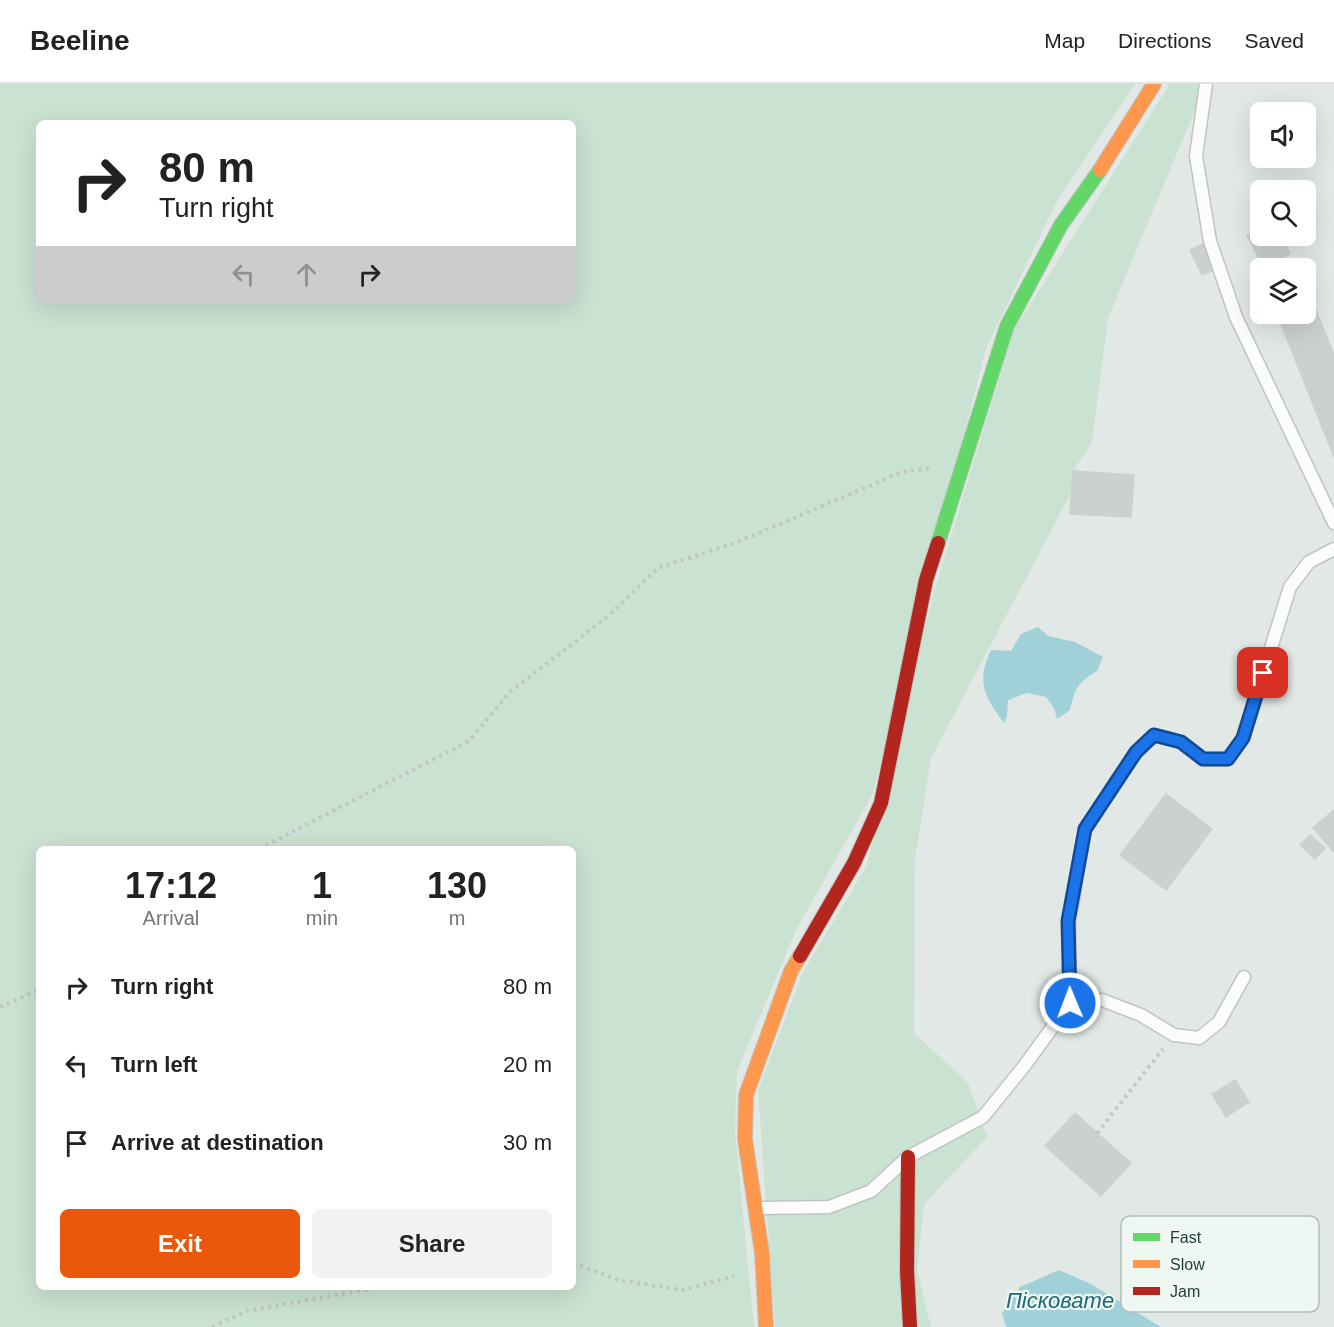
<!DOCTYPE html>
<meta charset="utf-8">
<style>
body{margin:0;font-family:Arial,sans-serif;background:#f2f2f2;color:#222;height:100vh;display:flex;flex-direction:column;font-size:22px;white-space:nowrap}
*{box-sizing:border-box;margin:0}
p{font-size:20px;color:#767676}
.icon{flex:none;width:33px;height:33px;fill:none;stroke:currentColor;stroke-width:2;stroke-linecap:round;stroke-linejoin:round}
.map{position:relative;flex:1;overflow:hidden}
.sheet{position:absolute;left:36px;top:762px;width:540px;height:444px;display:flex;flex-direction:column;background:#fff;border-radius:9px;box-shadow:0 6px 24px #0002}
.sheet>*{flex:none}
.guide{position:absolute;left:36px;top:36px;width:540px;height:183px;border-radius:9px;box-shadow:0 6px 24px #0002;background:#fff;color:#222;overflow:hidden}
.tools{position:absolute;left:1250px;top:18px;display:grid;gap:12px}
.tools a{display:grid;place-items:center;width:66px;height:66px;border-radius:9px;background:#fff;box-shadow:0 6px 24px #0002;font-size:30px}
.pin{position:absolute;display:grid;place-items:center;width:51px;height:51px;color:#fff;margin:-26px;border-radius:12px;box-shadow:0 3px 9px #0006}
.me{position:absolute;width:66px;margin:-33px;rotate:359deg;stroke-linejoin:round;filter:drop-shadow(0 0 4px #0008)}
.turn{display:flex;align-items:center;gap:21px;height:126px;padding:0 24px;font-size:27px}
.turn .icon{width:78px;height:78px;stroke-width:2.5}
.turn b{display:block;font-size:42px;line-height:51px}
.lanes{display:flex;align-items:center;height:57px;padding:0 24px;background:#0003;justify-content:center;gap:30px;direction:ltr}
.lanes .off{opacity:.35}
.eta{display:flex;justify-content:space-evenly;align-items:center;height:102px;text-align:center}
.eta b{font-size:36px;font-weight:700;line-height:42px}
.primary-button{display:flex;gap:12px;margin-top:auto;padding:12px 24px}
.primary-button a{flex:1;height:69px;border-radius:9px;background:#ea580c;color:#fff;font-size:24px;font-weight:700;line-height:69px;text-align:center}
.primary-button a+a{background:#f2f2f2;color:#222}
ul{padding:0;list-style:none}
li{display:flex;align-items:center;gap:18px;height:78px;padding:0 24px}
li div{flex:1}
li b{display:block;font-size:22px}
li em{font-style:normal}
header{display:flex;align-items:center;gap:36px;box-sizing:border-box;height:84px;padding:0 30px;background:#fff;border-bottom:2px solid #e0e0e0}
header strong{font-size:28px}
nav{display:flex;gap:33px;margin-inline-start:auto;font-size:21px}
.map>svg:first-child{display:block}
.green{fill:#cae2d1;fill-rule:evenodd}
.water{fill:#a0d1d8}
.building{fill:#ccd1cf;stroke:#cad1ce;stroke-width:1.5}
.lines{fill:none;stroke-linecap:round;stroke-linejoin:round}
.lane-casing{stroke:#bfc5c2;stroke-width:15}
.fast-casing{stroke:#bdc6c2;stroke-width:16}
.slow-casing{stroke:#bdc6c2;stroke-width:16}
.jam-casing{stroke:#bdc6c2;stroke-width:16}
.path{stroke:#bfc8c4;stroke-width:4;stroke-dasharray:3 4.5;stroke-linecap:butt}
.lane{stroke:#fbfcfb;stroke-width:12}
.fast{stroke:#63d668;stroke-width:14}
.slow{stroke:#ff974d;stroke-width:14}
.jam{stroke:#b3261e;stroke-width:14}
.route-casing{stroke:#114b97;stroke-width:15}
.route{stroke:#1a73e8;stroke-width:10}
.labels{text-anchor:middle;stroke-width:4.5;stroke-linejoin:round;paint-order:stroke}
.water-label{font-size:22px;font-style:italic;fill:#196978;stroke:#eff7f3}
.key{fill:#eff7f3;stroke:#b1bfb9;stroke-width:1.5}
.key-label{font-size:16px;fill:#1f3b33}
</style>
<header>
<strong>Beeline</strong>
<nav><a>Map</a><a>Directions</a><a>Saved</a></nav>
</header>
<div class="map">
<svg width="1334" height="1243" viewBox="0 0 1334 1243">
<rect width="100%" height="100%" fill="#e2e8e5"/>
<path class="green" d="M0 0H1135L1058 115 986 264 873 709 796 846 737 987 735 1048 754 1243H0ZM39 39H573V216H39ZM39 765H573V1203H39Z
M1170 0H1203L1201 12 1108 234 1092 358 1073 387 1071 409 931 674 915 774 914 949 968 999 987 1053 924 1120 917 1186 931 1243H775L758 1006 803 888 866 783 934 508 1014 246Z"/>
<path class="water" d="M1038 543 1048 552 1075 558 1103 573 1097 587C1078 598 1075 605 1070 626L1057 635 1054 624 1046 613 1027 609 1008 616 1007 632 1004 639C984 612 976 598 991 566L1011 567 1021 550Z
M1059 1186 1091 1200 1161 1243H1006L1002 1229 1020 1203Z"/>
<path class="building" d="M1301 28H1305L1313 63 1305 65V28Z
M1260 145V152H1281L1290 170 1263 183 1247 151Z
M1205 159 1217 185 1202 191 1190 166Z
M1314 221 1334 271V373L1279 235 1292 230H1305V224Z
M1073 387 1134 391 1131 433 1070 430Z
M1166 710 1212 745 1166 806 1120 771Z
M1334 726V768L1313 744Z
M1310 751 1325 764 1315 775 1300 761Z
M1235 996 1249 1018 1226 1033 1212 1010Z
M1075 1029 1131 1079 1101 1112 1045 1062Z"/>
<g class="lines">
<defs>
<path id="lane" d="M1206 0 1196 72 1210 157 1236 233 1334 439
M1070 919 1102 916 1141 931 1174 951 1199 954 1219 938 1244 893
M757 1124 829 1123 871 1107 908 1073 983 1033 1025 981 1070 919 1069 837 1085 745 1136 668 1154 651 1181 658 1203 675H1228L1243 654 1290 503 1309 478 1334 465"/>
<path id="fast" d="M938 459 1007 242 1061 141 1100 86"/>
<path id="slow" d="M1100 86 1154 0
M766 1243 762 1169 745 1055 746 1011 791 887 800 872"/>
<path id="jam" d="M800 872 854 779 881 719 926 496 938 459
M908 1073 907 1187 910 1243"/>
</defs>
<use href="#lane" class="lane-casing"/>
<use href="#fast" class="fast-casing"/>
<use href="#slow" class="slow-casing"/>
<use href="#jam" class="jam-casing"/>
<path class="path" d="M259 765 469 657 510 608 607 533 658 484 735 459 902 388 932 384
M0 923 39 906
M1097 1049 1163 965
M573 1179 618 1196 683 1206 734 1192
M212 1243 247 1227 381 1203"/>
<use href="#lane" class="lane"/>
<use href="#fast" class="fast"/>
<use href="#slow" class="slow"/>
<use href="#jam" class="jam"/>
</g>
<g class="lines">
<defs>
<path id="route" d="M1070 919 1068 837 1085 745 1136 668 1154 651 1181 658 1203 675H1228L1243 654 1263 589"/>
</defs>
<use href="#route" class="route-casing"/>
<use href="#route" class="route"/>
</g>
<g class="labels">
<g class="water-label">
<text x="1060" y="1224">Пісковате</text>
</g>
</g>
<rect x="1121" y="1132" width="198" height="96" rx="9" class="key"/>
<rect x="1133" y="1149" width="27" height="8" fill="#63d668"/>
<rect x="1133" y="1176" width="27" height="8" fill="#ff974d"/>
<rect x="1133" y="1203" width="27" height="8" fill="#b3261e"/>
<g class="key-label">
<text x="1170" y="1159">Fast</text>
<text x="1170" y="1186">Slow</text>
<text x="1170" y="1213">Jam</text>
</g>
</svg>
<div class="tools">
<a><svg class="icon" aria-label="sound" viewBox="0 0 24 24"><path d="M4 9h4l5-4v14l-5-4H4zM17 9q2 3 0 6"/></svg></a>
<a><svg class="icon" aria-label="search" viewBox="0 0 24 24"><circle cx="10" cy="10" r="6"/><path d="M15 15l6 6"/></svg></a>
<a><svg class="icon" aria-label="layers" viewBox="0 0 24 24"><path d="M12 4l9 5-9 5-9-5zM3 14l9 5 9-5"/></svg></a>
</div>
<div class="pin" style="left:1263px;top:589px;background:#d93025"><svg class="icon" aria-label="arrive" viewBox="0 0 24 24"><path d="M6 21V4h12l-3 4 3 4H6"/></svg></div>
<svg class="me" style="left:1070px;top:919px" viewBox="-20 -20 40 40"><circle r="17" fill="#1a73e8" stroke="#fff" stroke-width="3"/><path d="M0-11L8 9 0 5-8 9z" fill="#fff"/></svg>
<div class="guide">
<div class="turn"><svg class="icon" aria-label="right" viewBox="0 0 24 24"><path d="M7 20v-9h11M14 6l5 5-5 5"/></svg><div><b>80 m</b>Turn right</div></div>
<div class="lanes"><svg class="icon off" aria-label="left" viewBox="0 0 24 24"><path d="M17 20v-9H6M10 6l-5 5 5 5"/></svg><svg class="icon off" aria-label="ahead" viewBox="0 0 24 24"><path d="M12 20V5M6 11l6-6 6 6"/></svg><svg class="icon" aria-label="right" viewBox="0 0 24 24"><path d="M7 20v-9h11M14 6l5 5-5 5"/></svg></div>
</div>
<section class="sheet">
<div class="eta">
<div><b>17:12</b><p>Arrival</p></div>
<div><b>1</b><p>min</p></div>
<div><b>130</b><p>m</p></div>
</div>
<ul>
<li><svg class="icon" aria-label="right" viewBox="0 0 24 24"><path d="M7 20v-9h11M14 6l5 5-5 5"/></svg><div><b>Turn right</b></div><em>80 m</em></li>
<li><svg class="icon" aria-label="left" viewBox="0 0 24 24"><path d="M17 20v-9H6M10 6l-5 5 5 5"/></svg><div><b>Turn left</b></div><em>20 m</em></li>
<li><svg class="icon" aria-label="arrive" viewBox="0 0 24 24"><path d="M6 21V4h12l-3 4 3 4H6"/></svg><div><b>Arrive at destination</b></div><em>30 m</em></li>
</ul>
<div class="primary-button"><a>Exit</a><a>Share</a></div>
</section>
</div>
